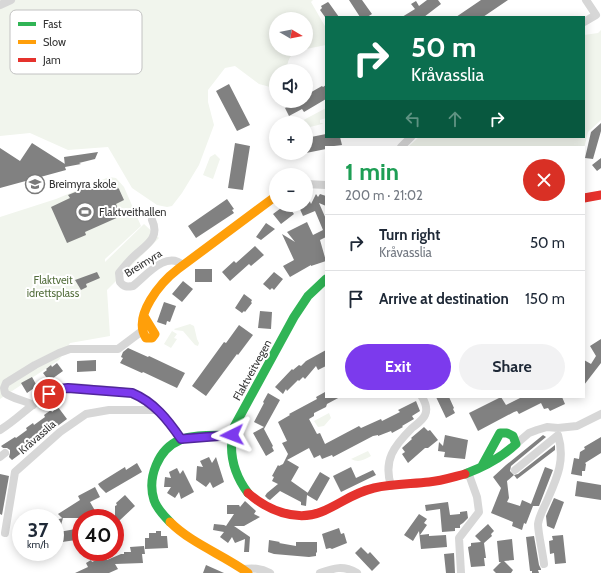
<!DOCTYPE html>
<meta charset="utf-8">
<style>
body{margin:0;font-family:Cabin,sans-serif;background:#f2f2f3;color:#1f2937;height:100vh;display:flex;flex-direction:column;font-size:15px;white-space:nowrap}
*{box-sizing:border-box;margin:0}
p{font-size:13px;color:#747a83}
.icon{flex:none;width:22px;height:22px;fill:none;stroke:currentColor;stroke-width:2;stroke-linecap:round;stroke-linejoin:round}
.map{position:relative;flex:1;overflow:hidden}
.side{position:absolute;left:325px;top:146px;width:260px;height:252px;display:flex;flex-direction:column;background:#fff;border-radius:0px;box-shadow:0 2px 10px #0003}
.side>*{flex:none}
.guide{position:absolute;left:325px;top:16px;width:260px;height:122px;border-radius:0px;box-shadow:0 2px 10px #0003;background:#0b6e4f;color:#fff;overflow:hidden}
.needle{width:26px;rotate:100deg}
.buttons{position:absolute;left:269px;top:12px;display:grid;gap:8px}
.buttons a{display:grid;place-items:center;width:44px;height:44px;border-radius:50%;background:#fff;box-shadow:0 2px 10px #0003;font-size:20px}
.speed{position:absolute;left:12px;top:509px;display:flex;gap:8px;font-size:20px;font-weight:700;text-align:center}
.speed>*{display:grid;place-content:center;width:52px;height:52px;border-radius:50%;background:#fff;box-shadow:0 2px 10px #0003;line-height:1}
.speed small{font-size:10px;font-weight:400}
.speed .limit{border:6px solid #d22;background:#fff;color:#111}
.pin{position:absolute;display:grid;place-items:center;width:34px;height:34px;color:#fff;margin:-17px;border:2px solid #fff;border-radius:50%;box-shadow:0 1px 4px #0007}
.me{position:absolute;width:44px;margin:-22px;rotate:267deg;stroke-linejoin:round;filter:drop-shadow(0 0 3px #0008)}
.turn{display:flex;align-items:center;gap:14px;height:84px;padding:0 20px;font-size:18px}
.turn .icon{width:52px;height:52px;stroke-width:2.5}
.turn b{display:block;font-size:28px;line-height:34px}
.lanes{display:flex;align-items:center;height:38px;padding:0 20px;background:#0003;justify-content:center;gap:20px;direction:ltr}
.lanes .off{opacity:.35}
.round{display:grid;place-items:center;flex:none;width:42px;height:42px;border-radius:21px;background:#f2f2f3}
.overview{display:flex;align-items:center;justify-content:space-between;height:68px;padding:0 20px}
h1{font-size:24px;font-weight:700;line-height:30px;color:#1e9e55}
.button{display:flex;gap:8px;margin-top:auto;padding:8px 20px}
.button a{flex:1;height:46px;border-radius:24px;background:#7c3aed;color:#fff;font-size:16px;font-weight:700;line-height:46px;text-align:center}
.button a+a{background:#f2f2f3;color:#1f2937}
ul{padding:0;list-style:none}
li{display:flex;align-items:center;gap:12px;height:56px;padding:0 20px;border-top:1px solid #e0e1e3}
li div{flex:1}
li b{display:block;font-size:15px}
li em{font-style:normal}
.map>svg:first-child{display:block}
.green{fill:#f1f5ed}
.building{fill:#818181}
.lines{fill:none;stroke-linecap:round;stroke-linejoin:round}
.street{stroke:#d7d7d7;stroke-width:8}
.fast{stroke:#30b455;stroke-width:9}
.slow{stroke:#ff9f0a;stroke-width:9}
.jam{stroke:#e5322d;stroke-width:9}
.route-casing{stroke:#51269a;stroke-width:10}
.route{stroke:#7c3aed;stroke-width:7}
.labels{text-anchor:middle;stroke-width:4;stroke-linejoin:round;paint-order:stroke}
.poi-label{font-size:11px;fill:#333;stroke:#fff;text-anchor:start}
.street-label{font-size:11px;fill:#333;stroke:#fff}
.park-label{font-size:11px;fill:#56703f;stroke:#fff}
.key{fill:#fff;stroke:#c2c2c2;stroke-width:1}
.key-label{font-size:11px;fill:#333}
</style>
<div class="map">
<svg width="601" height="573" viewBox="0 0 601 573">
<rect width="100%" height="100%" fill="#fff"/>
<path class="green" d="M0 0H313L311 2 326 28V45L306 49V19H276V49H306C290 52 289 57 286 71H276V86L274 88 259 84 235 66 225 68 208 90V102L214 125 199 165 182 193 172 206 167 207 157 205 132 188 108 147 68 150 30 133 0 136Z
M601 30V120L588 132 584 149V147H408L419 137H584V35L598 33Z
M326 108V118L320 120V123H323L322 124 306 128V123H298Z
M215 154 220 159 213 179 203 175 210 157Z
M109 177 116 178 124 187 141 226 105 259V262L144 224 159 238 107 290 110 336 70 343 59 360 0 399V217L56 199Z
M190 324 194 326 197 339 199 343 198 346 195 345 183 331 175 330 174 329Z
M172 331 177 334 174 338 177 339 171 348 164 344Z
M329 413 331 418 324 426 318 427 314 421Z
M368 451 371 456C363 460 359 463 351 459Z"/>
<path class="building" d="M349 0H362L372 14 367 17H360Z
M427 0H438L441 4 424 17H402L415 9 411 4 416 1 419 6Z
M481 0H508L483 17H456Z
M328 2 329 3 339 17H325L320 10 322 8 321 6Z
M229 84 250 125 237 131 216 91Z
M326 85V99L304 112 302 109 289 116 285 108 297 101H306V95L322 86 323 87Z
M601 123V131L593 159 585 158 591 132Z
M326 134V137H340L342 145 326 147V149L306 153V138Z
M32 143 65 164V166L64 157 98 152 95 159 79 163 81 164 65 167 66 170 0 188V148L20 161Z
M235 143 250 146 243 190 228 188Z
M601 158V168L597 171 592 165Z
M112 181 119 189 124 200 116 204 121 216 85 232 86 235 67 243 51 207 70 198 68 195 90 186 92 189Z
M306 192 311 204 316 194 318 197 320 194 326 196V206L319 203 326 219V237L320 240 326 261 311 266V265L290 277 283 266 294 260 282 234 295 242 287 232 307 222 313 235 323 230 315 211 303 216 299 207H301L300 205H306Z
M227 199 234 209 232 210 234 213 196 238 188 226Z
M285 205H287L294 214 281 224 273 214Z
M266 223 275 229 261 240 256 237Z
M255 246 264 255 251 266 249 264 230 281 222 272 234 261 236 263Z
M195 269H212V282H195Z
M97 272 100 278 86 284 87 287 81 290 75 280Z
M274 272 283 279 274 290 272 288 270 290 263 284Z
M183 281 193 289 182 302 172 294Z
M244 294 252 300 251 302 252 303 245 312 244 311 242 313 235 308Z
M164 302 176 306 170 322 167 321 166 325 157 322Z
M260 311 272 312 271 329 258 328Z
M239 325 253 335 238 355 237 354 206 396 192 386 224 342 226 343Z
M601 339V363L584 385V360L591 364 596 356 590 346Z
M128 348 148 357 149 356 185 373 177 388 143 372 142 373 120 363 123 358 121 357 123 352Z
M326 350V366L318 370 316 366 305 379 303 377 299 381 298 380 287 391 286 389 283 394 275 387 292 369 293 370 299 365 301 366 306 361Z
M96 360V371L77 372V361Z
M57 363 63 371 49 381 43 373 47 370 46 369 51 365 52 367Z
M32 377 37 386 27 393 21 383Z
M325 392 326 397H340L327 404 326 407 314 413V416L309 419 317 434 320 433 325 444 359 426 361 428 381 419 382 421 400 412 398 410 416 401 420 411 412 416 414 419 402 426 403 427 392 433 391 431 378 436V435L373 436 333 457 332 455 322 459 320 455 314 458 309 448 287 460 299 467 291 481 308 493 307 494 320 472 330 478 317 501 307 495 306 506 301 505V502L280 491 270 500 268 499 265 496 267 493 278 484 272 481 274 477 272 476 278 465 279 466 283 464 288 454 282 443 287 441 278 422 290 415 289 414 317 399 316 397Z
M268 393 280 400 264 429 273 446 272 447 274 451 266 456 253 433 264 427 254 422 264 403 263 402Z
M436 397H449L454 408 453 409 455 413 446 418Z
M501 397 506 405 522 397H562L565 404 550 411 548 408 544 409 541 403 519 414 517 411 514 412 478 431 469 413Z
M58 407 67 419 12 460 9 457 10 453V450L7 448H3L1 446 15 437 16 438 27 430 26 428 33 423 34 425 45 417 44 415 51 410 52 412Z
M424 427 428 431 430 430 438 440 428 448H425L408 463 402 454 405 452 402 448 412 439 411 438Z
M445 435 468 440 465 459 444 457 445 452 438 451 439 442 443 446Z
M543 435 546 437 511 466 510 471 514 475 507 481 509 498 507 502 520 506 522 500 531 504 545 467 553 470 539 506H533L526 524 524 523 522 530 512 526 513 522 491 513 501 488 493 477 506 465Z
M601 437V453L585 463 586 464 585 471H582V476L571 474 574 458 579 459 580 452 585 449 584 447Z
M555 445V450L517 479 514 475 518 474Z
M209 457 212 463 216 457 224 482 213 488 210 482 206 487 196 480 197 466 203 467 200 461Z
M137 463 142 472 106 493 100 487 98 484 104 480 125 467 126 470Z
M351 467 356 478 373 470 376 475 341 492 333 476Z
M177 468 180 474 183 470 194 492 181 499 179 492 175 498 167 493 171 487H164L165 477 171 478 169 472Z
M0 474 9 476 2 515 0 514Z
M577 481 601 485V500L575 496Z
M95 487 100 497 90 502 97 514 106 510 109 518H62L58 514 80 500 78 496Z
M125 495 135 506 119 521 115 523V506L117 505 116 503Z
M554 498 564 502 554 529 547 526 546 516Z
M245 501 256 511 254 514 260 517 244 526H234L250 537 249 552H244L245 539 235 543 232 537 228 543 220 537 224 532 213 530 214 524 224 525 226 526 234 514H227V505H239L240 507Z
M448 502 450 515 460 514V512L467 511 468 518 463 523 460 525V528H455V531L442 532 440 509 426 511 425 505Z
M419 514 427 519 424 523 427 525 420 535 429 534V536L446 535 447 547 421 549 419 531 413 541 404 535Z
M63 518 59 532 81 528V537L76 538V540L55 543V520Z
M488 524 494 531 491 534 492 536 484 543 486 558H484L485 566 471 567 468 547 471 546V543L481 542 475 536Z
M339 528 341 534 344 533 347 543 332 549 330 548 326 549 322 534Z
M156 531H161V536H167L168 548 145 549V538H149V533H156Z
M563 535 566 563 555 564 554 553 550 554 549 541 553 540 552 536Z
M534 536 539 565 541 569V570H538L539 573H532V571H530L526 537Z
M512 539 514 560 504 561 513 570 511 573H496L493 570 501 562H499L497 541Z
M269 540 280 542 279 543 296 546V542H317V552L316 553V556L309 557 274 554 268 552Z
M144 546 145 554H142L143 563 115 564 118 569 109 573H75L88 567 86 563 91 560 92 562 105 556 107 560 121 554H124V552H131L130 547Z
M361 547 368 554 370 552 380 563 372 571 355 553Z
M454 553 455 573H446L444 554Z
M206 565 224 573H203Z"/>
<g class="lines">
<path class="street" d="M0 5 11 0
M584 22 596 15 586 0
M401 147 411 137
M306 184 326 185
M152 220C161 239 144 246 132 258 127 263 123 268 119 273L120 282C124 287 127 287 133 286 146 276 166 250 183 265
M33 405C24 400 13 399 5 393L4 388 6 383 35 365 59 353 70 349H118L142 331
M0 430C20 418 36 398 57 390 69 385 82 388 94 389 106 390 121 390 133 394 154 401 169 422 181 439
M516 444 529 433 537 430 547 427 558 428 577 426 601 414
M0 457 5 453
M515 470 558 435C566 461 556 480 546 503 543 509 539 517 538 524 538 533 543 554 544 564
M391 486C383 460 394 446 412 428 417 424 423 420 425 415 428 409 425 402 422 397
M5 533 15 472 60 432 86 414 109 410H158
M243 569C253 568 260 568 270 573
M320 573C334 568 343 565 357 573
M461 573 459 538 479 512 477 497 468 472"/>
<path class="fast" d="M465 474C484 467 501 458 516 444L513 436 507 433H500L482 466
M248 493C233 473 228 451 234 427L294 317 308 296 326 279
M170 522C164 516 157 509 154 500 147 478 158 449 180 440 195 434 216 436 232 435"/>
<path class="slow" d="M144 316 155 334 152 338H146C132 316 161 282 178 269L276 196
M170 522C192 544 224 555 248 573"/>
<path class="jam" d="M584 198 601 195
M248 493C267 510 296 522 321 512 341 504 352 493 374 488 392 484 411 484 429 482 441 481 453 477 465 474"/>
</g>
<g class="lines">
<defs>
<path id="route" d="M49 394 59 389 68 388 132 393C154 402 168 420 181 439L232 435"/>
</defs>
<use href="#route" class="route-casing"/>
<use href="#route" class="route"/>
</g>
<defs>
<symbol id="school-ring" viewBox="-11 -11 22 22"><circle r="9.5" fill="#fff" stroke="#7a7a7a" stroke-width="1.5"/><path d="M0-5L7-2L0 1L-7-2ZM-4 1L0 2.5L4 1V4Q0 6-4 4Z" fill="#7a7a7a"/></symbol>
<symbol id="stadium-ring" viewBox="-11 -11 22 22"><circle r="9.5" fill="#fff" stroke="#7a7a7a" stroke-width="1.5"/><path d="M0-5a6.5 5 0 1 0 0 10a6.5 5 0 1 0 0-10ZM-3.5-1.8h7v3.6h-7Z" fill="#7a7a7a"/></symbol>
</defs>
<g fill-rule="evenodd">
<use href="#school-ring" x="24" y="173" width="22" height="22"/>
<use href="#stadium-ring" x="74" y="201" width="22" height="22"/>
</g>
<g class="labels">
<g class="poi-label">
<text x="49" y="188">Breimyra skole</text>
<text x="99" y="216">Flaktveithallen</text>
</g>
<g class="street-label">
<text transform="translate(143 263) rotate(-32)" y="4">Breimyra</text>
<text transform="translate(252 370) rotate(-61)" y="4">Flaktveitvegen</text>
<text transform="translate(37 437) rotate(-41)" y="4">Kråvasslia</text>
</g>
<g class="park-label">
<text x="53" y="284">Flaktveit<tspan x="53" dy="13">idrettsplass</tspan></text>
</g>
</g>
<rect x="10" y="10" width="132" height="64" rx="6" class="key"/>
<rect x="18" y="22" width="18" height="4" fill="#30b455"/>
<rect x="18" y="40" width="18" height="4" fill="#ff9f0a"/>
<rect x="18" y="58" width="18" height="4" fill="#e5322d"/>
<g class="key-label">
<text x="43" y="28">Fast</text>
<text x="43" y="46">Slow</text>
<text x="43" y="64">Jam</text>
</g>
</svg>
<div class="buttons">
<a><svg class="needle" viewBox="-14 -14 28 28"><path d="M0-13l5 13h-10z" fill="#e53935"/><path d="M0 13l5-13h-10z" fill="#747a83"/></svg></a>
<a><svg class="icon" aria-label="sound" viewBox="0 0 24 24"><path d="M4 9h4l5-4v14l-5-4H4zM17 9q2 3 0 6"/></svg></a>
<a>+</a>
<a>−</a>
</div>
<div class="speed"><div>37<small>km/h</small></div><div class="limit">40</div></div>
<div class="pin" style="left:49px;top:394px;background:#d93025"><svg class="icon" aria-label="arrive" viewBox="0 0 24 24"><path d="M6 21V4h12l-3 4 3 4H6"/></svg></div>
<svg class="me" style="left:232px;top:435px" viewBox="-20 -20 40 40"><path d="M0-17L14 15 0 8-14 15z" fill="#7c3aed" stroke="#fff" stroke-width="4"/></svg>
<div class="guide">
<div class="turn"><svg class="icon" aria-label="right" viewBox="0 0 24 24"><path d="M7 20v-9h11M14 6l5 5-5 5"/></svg><div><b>50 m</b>Kråvasslia</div></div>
<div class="lanes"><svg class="icon off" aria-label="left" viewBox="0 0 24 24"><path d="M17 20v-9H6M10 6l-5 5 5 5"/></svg><svg class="icon off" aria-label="ahead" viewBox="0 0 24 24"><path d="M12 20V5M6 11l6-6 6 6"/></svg><svg class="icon" aria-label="right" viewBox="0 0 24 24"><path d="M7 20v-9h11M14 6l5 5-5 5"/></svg></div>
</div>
<section class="side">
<div class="overview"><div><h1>1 min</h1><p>200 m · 21:02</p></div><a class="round" style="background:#d93025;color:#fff"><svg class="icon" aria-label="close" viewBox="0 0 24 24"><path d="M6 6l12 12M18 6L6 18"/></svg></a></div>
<ul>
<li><svg class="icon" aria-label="right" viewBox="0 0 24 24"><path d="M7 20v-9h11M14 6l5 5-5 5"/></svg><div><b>Turn right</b><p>Kråvasslia</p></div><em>50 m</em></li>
<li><svg class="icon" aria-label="arrive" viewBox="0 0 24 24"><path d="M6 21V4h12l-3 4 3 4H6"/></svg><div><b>Arrive at destination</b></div><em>150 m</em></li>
</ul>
<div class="button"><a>Exit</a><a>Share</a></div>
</section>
</div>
